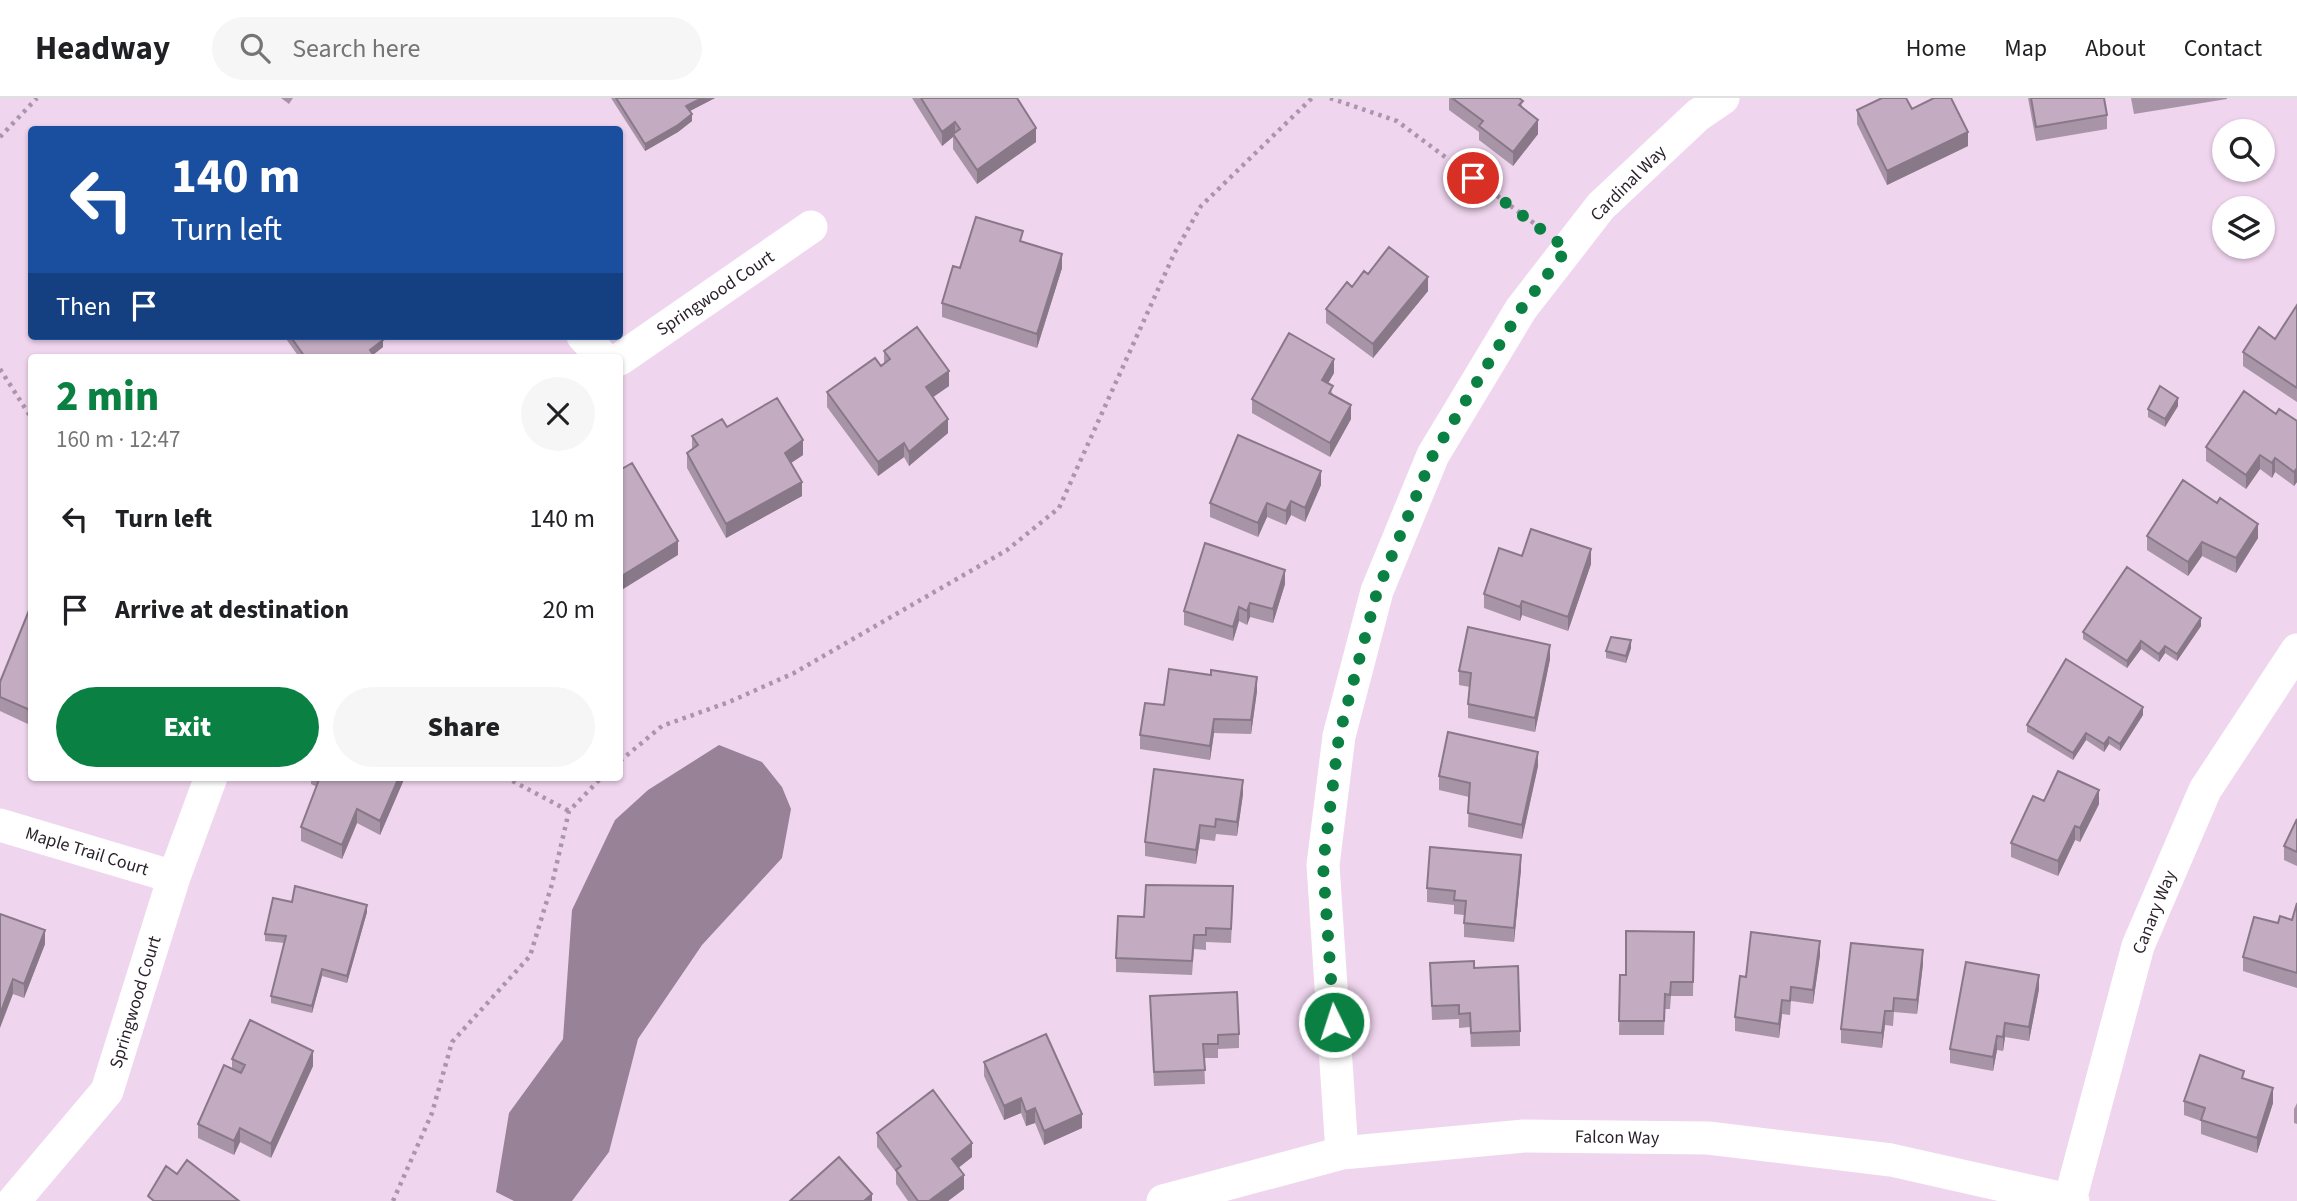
<!DOCTYPE html>
<meta charset="utf-8">
<style>
body{margin:0;font-family:"Source Sans 3",sans-serif;background:#f6f6f6;color:#202124;height:100vh;display:flex;flex-direction:column;font-size:26px;white-space:nowrap}
*{box-sizing:border-box;margin:0}
p{font-size:23px;color:#757577}
.icon{flex:none;width:38px;height:38px;fill:none;stroke:currentColor;stroke-width:2;stroke-linecap:round;stroke-linejoin:round}
.map{position:relative;flex:1;overflow:hidden}
.details{position:absolute;left:28px;top:256px;width:595px;height:427px;display:flex;flex-direction:column;background:#fff;border-radius:7px;box-shadow:0 2px 5px #0004}
.details>*{flex:none}
.banner{position:absolute;left:28px;top:28px;width:595px;height:214px;border-radius:7px;box-shadow:0 2px 5px #0004;background:#1a4fa0;color:#fff;overflow:hidden}
.fabs{position:absolute;left:2212px;top:21px;display:grid;gap:14px}
.fabs a{display:grid;place-items:center;width:63px;height:63px;border-radius:50%;background:#fff;box-shadow:0 2px 5px #0004;font-size:35px}
.pin{position:absolute;display:grid;place-items:center;width:60px;height:60px;color:#fff;margin:-30px;border:4px solid #fff;border-radius:50%;box-shadow:0 2px 7px #0007}
.me{position:absolute;width:77px;margin:-38px;rotate:356deg;stroke-linejoin:round;filter:drop-shadow(0 0 5px #0008)}
.turn{display:flex;align-items:center;gap:24px;height:147px;padding:0 28px;font-size:32px}
.turn .icon{width:91px;height:91px;stroke-width:2.5}
.turn b{display:block;font-size:49px;line-height:60px}
.then{display:flex;align-items:center;height:66px;padding:0 28px;background:#0003;gap:14px;font-size:26px}
.round{display:grid;place-items:center;flex:none;width:74px;height:74px;border-radius:37px;background:#f6f6f6}
.head{display:flex;align-items:center;justify-content:space-between;height:119px;padding:0 28px}
h1{font-size:42px;font-weight:800;line-height:52px;color:#0b8043}
.primary-button{display:flex;gap:14px;margin-top:auto;padding:14px 28px}
.primary-button a{flex:1;height:80px;border-radius:42px;background:#0b8043;color:#fff;font-size:28px;font-weight:800;line-height:80px;text-align:center}
.primary-button a+a{background:#f6f6f6;color:#202124}
ul{padding:0;list-style:none}
li{display:flex;align-items:center;gap:21px;height:91px;padding:0 28px}
li div{flex:1}
li b{display:block;font-size:26px}
li em{font-style:normal}
header{display:flex;align-items:center;gap:42px;box-sizing:border-box;height:98px;padding:0 35px;background:#fff;border-bottom:2px solid #e0e0e0}
header strong{font-size:33px}
nav{display:flex;gap:38px;margin-inline-start:auto;font-size:24px}
.search{width:490px;height:63px;background:#f6f6f6;display:flex;align-items:center;gap:18px;box-sizing:border-box;padding:0 24px;border-radius:38px;color:#757577;font-size:26px}
.map>svg:first-child{display:block}
.water{fill:#988297}
.lines{fill:none;stroke-linecap:round;stroke-linejoin:round}
.path{stroke:#aa96aa;stroke-width:4.5;stroke-dasharray:3.5 5;stroke-linecap:butt}
.street{stroke:#fff;stroke-width:33}
.wall{fill:#a894a7}
.shaded-wall{fill:#887888}
.building{fill:#c3acc2;stroke:#887888;stroke-width:2}
.route{stroke:#0b8043;stroke-width:12;stroke-dasharray:0 21.6}
.labels{text-anchor:middle;stroke-width:5;stroke-linejoin:round;paint-order:stroke}
.street-label{font-size:18px;fill:#281f28;stroke:#fff}
</style>
<header>
<strong>Headway</strong>
<div class="search"><svg class="icon" aria-label="search" viewBox="0 0 24 24"><circle cx="10" cy="10" r="6"/><path d="M15 15l6 6"/></svg>Search here</div>
<nav><a>Home</a><a>Map</a><a>About</a><a>Contact</a></nav>
</header>
<div class="map">
<svg width="2297" height="1103" viewBox="0 0 2297 1103">
<rect width="100%" height="100%" fill="#efd5ee"/>
<path class="water" d="M719 647 762 664 782 689 791 711 782 760 702 847 638 941 609 1054 572 1103H514L496 1094 509 1015 563 941 572 812 615 722 648 692Z"/>
<g class="lines">
<path class="path" d="M1330 0 1397 23 1539 129
M0 39 37 0
M0 271 32 321
M620 663 662 628 729 604 794 575 1007 452 1059 410 1174 156 1201 108 1312 0
M505 679 569 713
M393 1103 432 1015 452 944 530 858 552 786 569 713 602 679"/>
<path class="street" d="M583 238 602 259
M620 261 811 129
M0 727 174 779
M1342 1055 1323 767 1339 638 1377 493 1433 357 1521 211 1601 108 1698 17 1723 0
M2070 1102 2138 848 2205 692 2297 552
M14 1103 107 993 174 779 211 679
M1163 1103 1342 1055 1524 1038 1708 1040 1891 1062 2073 1103"/>
</g>
<path class="wall" d="M281 0H293L289 6Z
M611 0H715L690 13 692 23 678 34 645 53Z
M912 0H1017L1036 44 977 86 953 51V39L942 48Z
M1449 0H1519L1523 10 1538 36 1513 68 1479 42V34L1449 12Z
M2028 0H2104L2107 17V31L2036 43Z
M2131 0H2227V1L2134 16Z
M1912 11 1968 48 1887 87 1857 26V12Z
M1023 144 1062 170 1037 250 942 219V205L960 170Z
M1368 176 1428 193 1373 260 1326 225V211Z
M2297 207V304L2243 268V254L2275 241Z
M284 238H379L383 249 373 257 375 259H299Z
M884 253 949 288 933 299 948 335 909 368 904 359 878 378 827 309V294L881 268 884 265Z
M1334 275 1328 285 1333 297 1351 321 1330 359 1252 315V301Z
M2178 308 2165 329 2148 319V311Z
M2276 316 2297 323V384L2294 388 2275 374 2272 380 2260 371 2246 391 2206 363V349Z
M727 329 803 357 791 365 802 398 726 440 687 370V355L692 352V338Z
M1321 387 1305 424 1291 417 1286 427 1267 419 1258 439 1210 419V405Z
M2147 438 2258 440 2236 475 2202 458 2188 478 2147 452Z
M1522 458 1591 466 1568 533 1522 517 1520 523 1484 510V496Z
M1285 486 1273 525 1250 519 1247 527 1239 523 1233 543 1184 527V513Z
M32 511V623L30 627 0 613V584Z
M2201 528 2177 563 2165 555 2159 564 2141 551 2127 570 2083 541V534Z
M1631 550 1626 565 1606 560V553Z
M1550 561 1535 634 1468 620V606L1470 589 1459 587V573Z
M1257 593 1251 636 1214 635 1210 662 1140 651V637L1164 607Z
M2143 617 2120 653 2109 646 2104 654 2086 642 2073 662 2027 634V627Z
M1538 668 1522 741 1468 729 1469 699 1439 692V678Z
M311 679H405L380 737 357 725 342 761 301 743V729L317 689 311 686Z
M1243 696 1237 738 1216 736 1215 743 1200 741 1196 766 1145 758V744Z
M2099 706 2080 744 2075 742 2058 778 2011 759V745Z
M2297 721V768L2284 762V748Z
M1521 771 1514 844 1464 839V817L1454 816V807L1427 804V790Z
M1233 802 1231 845 1206 844V852L1194 851 1192 877 1116 874V860L1144 819Z
M2297 805V890L2243 873V859L2278 825 2292 822Z
M367 814 347 885 322 878 312 915 271 905V898L284 845 265 843V836Z
M0 816 45 846 24 900 13 896Z
M1694 834 1693 898H1671L1670 911H1665L1664 937H1619L1620 877H1626Z
M1820 857 1813 906 1791 903 1790 917 1782 916 1779 940 1735 933V919L1746 879Z
M1430 865 1474 870 1520 933V948L1471 949 1470 929 1459 930V921L1432 922Z
M1923 866 1917 916 1894 914 1893 928 1885 927 1882 950 1841 945V931Z
M2039 891 2029 943 2005 939 2003 953 1997 952 1993 973 1950 965V951Z
M1150 898 1239 936V950L1218 951V960H1204L1205 986 1154 988Z
M232 961 313 968 271 1060 240 1044 234 1057 198 1040V1026L232 970Z
M984 964 1082 1030 1044 1047 1035 1025 1026 1028 1021 1015 1004 1022 984 978Z
M2244 981 2273 1005 2257 1055 2201 1036V1023L2184 1017V1003Z
M2297 1005V1026L2294 1025V1011Z
M877 1035 972 1059 958 1070 964 1091 948 1103H908L896 1086V1074L877 1049Z"/>
<path class="shaded-wall" d="M702 0H715L686 15V8Z
M692 16V23L678 34 645 53V46Z
M1538 22V36L1513 68V54Z
M955 24V38L953 36V39L942 48V34Z
M1036 30V44L977 86V72Z
M1968 34V48L1887 87V73Z
M1062 156V170L1037 250V236Z
M1428 179V193L1373 260V246Z
M383 242V249L370 259V252Z
M1334 261V275L1322 296V282Z
M949 273V288L926 304V289Z
M2178 300V308L2165 329V321Z
M1351 307V321L1330 359V345Z
M948 321V335L909 368V354Z
M803 342V357L785 369V355Z
M904 345V359L878 378V364Z
M2260 357V371L2246 391V377Z
M2275 360V374L2272 380V365Z
M2297 370V384L2294 388V374Z
M1321 373V387L1305 424V410Z
M802 384V398L726 440V426Z
M1291 403V417L1286 427V413Z
M1267 405V419L1258 439V425Z
M2258 426V440L2236 475V460Z
M678 443V457L620 493V479Z
M2202 444V458L2188 478V464Z
M1591 451V466L1568 533V519Z
M1285 472V486L1273 525V511Z
M1522 503V517L1520 523V509Z
M1250 505V519L1247 527V513Z
M1239 509V523L1233 543V529Z
M2201 520V528L2177 563V556Z
M1631 542V550L1626 565V558Z
M2141 543V551L2127 570V563Z
M1550 547V561L1535 634V620Z
M2165 548V555L2159 564V556Z
M1257 579V593L1251 636V622Z
M32 609V623L30 627V612Z
M2143 609V617L2120 653V646Z
M1214 621V635L1210 662V648Z
M2086 635V642L2073 662V655Z
M2109 639V646L2104 654V646Z
M1538 654V668L1522 741V727Z
M399 679H405L380 737V723Z
M1243 682V696L1237 738V724Z
M2099 692V706L2080 744V730Z
M357 711V725L342 761V747Z
M1200 727V741L1196 766V752Z
M2075 728V742L2058 778V763Z
M1521 757V771L1514 844V830Z
M367 807V814L347 885V878Z
M45 832V846L24 900V886Z
M1820 843V857L1813 906V892Z
M1923 852V866L1917 916V902Z
M322 871V878L312 915V908Z
M2039 877V891L2029 943V929Z
M13 881V896L0 930V916Z
M1782 902V916L1779 940V926Z
M1885 913V927L1882 950V935Z
M2005 925V939L2003 953V939Z
M1997 938V952L1993 973V959Z
M313 953V968L271 1060V1046Z
M2273 990V1005L2257 1055V1040Z
M1021 1000V1015L1004 1022V1008Z
M1035 1010V1025L1026 1028V1014Z
M1082 1016V1030L1044 1047V1033Z
M240 1030V1044L234 1057V1043Z
M972 1045V1059L952 1075V1061Z
M964 1077V1091L948 1103H929Z
M872 1096V1103H864Z"/>
<path class="building" d="M616 0H702L686 8 692 16 678 27 645 46Z
M921 0H1017L1036 30 977 72 953 36 960 31 955 24 942 34Z
M1452 0H1519L1523 3 1519 7 1538 22 1513 54 1479 28 1483 23Z
M1882 0H1906L1912 11 1934 0H1951L1968 34 1887 73 1857 12Z
M2031 0H2104L2107 17 2036 29Z
M976 119 1023 133 1020 143 1062 156 1037 236 942 205 953 168 960 170Z
M1389 149 1428 179 1373 246 1326 211 1347 184 1352 189 1364 173 1368 176Z
M2297 207V290L2243 254 2259 229 2275 241Z
M917 229 949 273 926 289 948 321 909 354 904 345 878 364 827 294 875 260 881 268 890 261 884 253Z
M1289 235 1334 261 1322 282 1333 288 1329 295 1351 307 1330 345 1252 301Z
M290 238H379L383 242 370 252 375 259H305Z
M2160 288 2178 300 2165 321 2148 311Z
M2244 293 2276 316 2279 311 2297 323V370L2294 374 2275 360 2272 365 2260 357 2246 377 2206 349Z
M777 300 803 342 785 355 802 384 726 426 687 355 698 347 692 338 722 321 727 329Z
M1238 337 1321 373 1305 410 1291 403 1286 413 1267 405 1258 425 1210 405Z
M632 365 678 443 620 479V372Z
M2183 382 2217 405 2220 400 2258 426 2236 460 2202 444 2188 464 2147 438Z
M1531 431 1591 451 1568 519 1522 503 1520 509 1484 496 1499 450 1522 458Z
M1205 445 1285 472 1273 511 1250 505 1247 513 1239 509 1233 529 1184 513Z
M2127 469 2201 520 2177 556 2165 548 2159 556 2141 543 2127 563 2083 534Z
M30 510 32 511V609L30 612 0 599V584Z
M1468 529 1550 547 1535 620 1468 606 1471 575 1459 573Z
M1611 539 1631 542 1626 558 1606 553Z
M2066 561 2143 609 2120 646 2109 639 2104 646 2086 635 2073 655 2027 627Z
M1169 571 1211 577V572L1257 579 1251 622 1214 621 1210 648 1140 637 1145 605 1164 607Z
M1448 634 1538 654 1522 727 1468 715 1470 685 1439 678Z
M1154 671 1243 682 1237 724 1216 721 1215 729 1200 727 1196 752 1145 744Z
M2058 673 2099 692 2080 730 2075 728 2058 763 2011 745 2033 698 2044 703Z
M320 679H399L380 723 357 711 342 747 301 729Z
M2297 721V754L2284 748Z
M1430 749 1521 757 1514 830 1464 825 1466 803 1454 802 1455 793 1427 790Z
M1146 787 1233 788 1231 831 1206 830V837H1194L1192 863 1116 860 1118 818 1144 819Z
M295 788 367 807 347 878 322 871 312 908 271 898 286 838 265 836 273 800 292 804Z
M2297 805V875L2243 859 2254 819 2278 825 2280 818 2292 822Z
M0 816 45 832 24 886 13 881 0 916Z
M1626 833 1694 834 1693 884H1671L1670 897 1665 896 1664 923H1619L1620 877H1626Z
M1751 834 1820 843 1813 892 1791 889 1790 903 1782 902 1779 926 1735 919 1740 878 1746 879Z
M1851 845 1923 852 1917 902 1894 900 1893 913H1885L1882 935 1841 931Z
M1474 863V870L1518 868 1520 933 1471 935 1470 915 1459 916V907L1432 908 1430 865Z
M1966 864 2039 877 2029 929 2005 925 2003 939 1997 938 1993 959 1950 951Z
M1237 894 1239 936 1218 937V946H1203L1205 972 1154 974 1150 898Z
M250 922 313 953 271 1046 240 1030 234 1043 198 1026 224 967 241 975 245 967 232 961Z
M1046 936 1082 1016 1044 1033 1035 1010 1026 1014 1021 1000 1004 1008 984 964Z
M2200 957 2244 973 2242 980 2273 990 2257 1040 2201 1022 2205 1010 2184 1003Z
M933 992 972 1045 952 1061 964 1077 929 1103H918L896 1072 901 1068 877 1035Z
M839 1059 872 1096 864 1103H790Z
M187 1062 239 1103H154L148 1098 166 1068 177 1076Z"/>
<g class="lines">
<path class="route" d="M1334 924 1323 767 1339 638 1377 494 1433 357 1521 211 1567 151 1473 80"/>
</g>
<g class="labels">
<g class="street-label">
<text transform="translate(1628 85) rotate(-45)" y="6">Cardinal Way</text>
<text transform="translate(715 195) rotate(-34)" y="6">Springwood Court</text>
<text transform="translate(87 753) rotate(17)" y="6">Maple Trail Court</text>
<text transform="translate(2154 814) rotate(-68)" y="6">Canary Way</text>
<text transform="translate(135 904) rotate(-73)" y="6">Springwood Court</text>
<text transform="translate(1617 1039) rotate(1)" y="6">Falcon Way</text>
</g>
</g>
</svg>
<div class="fabs">
<a><svg class="icon" aria-label="search" viewBox="0 0 24 24"><circle cx="10" cy="10" r="6"/><path d="M15 15l6 6"/></svg></a>
<a><svg class="icon" aria-label="layers" viewBox="0 0 24 24"><path d="M12 4l9 5-9 5-9-5zM3 14l9 5 9-5"/></svg></a>
</div>
<div class="pin" style="left:1473px;top:80px;background:#d93025"><svg class="icon" aria-label="arrive" viewBox="0 0 24 24"><path d="M6 21V4h12l-3 4 3 4H6"/></svg></div>
<svg class="me" style="left:1334px;top:924px" viewBox="-20 -20 40 40"><circle r="17" fill="#0b8043" stroke="#fff" stroke-width="3"/><path d="M0-11L8 9 0 5-8 9z" fill="#fff"/></svg>
<div class="banner">
<div class="turn"><svg class="icon" aria-label="left" viewBox="0 0 24 24"><path d="M17 20v-9H6M10 6l-5 5 5 5"/></svg><div><b>140 m</b>Turn left</div></div>
<div class="then">Then<svg class="icon" aria-label="arrive" viewBox="0 0 24 24"><path d="M6 21V4h12l-3 4 3 4H6"/></svg></div>
</div>
<section class="details">
<div class="head"><div><h1>2 min</h1><p>160 m · 12:47</p></div><a class="round"><svg class="icon" aria-label="close" viewBox="0 0 24 24"><path d="M6 6l12 12M18 6L6 18"/></svg></a></div>
<ul>
<li><svg class="icon" aria-label="left" viewBox="0 0 24 24"><path d="M17 20v-9H6M10 6l-5 5 5 5"/></svg><div><b>Turn left</b></div><em>140 m</em></li>
<li><svg class="icon" aria-label="arrive" viewBox="0 0 24 24"><path d="M6 21V4h12l-3 4 3 4H6"/></svg><div><b>Arrive at destination</b></div><em>20 m</em></li>
</ul>
<div class="primary-button"><a>Exit</a><a>Share</a></div>
</section>
</div>
